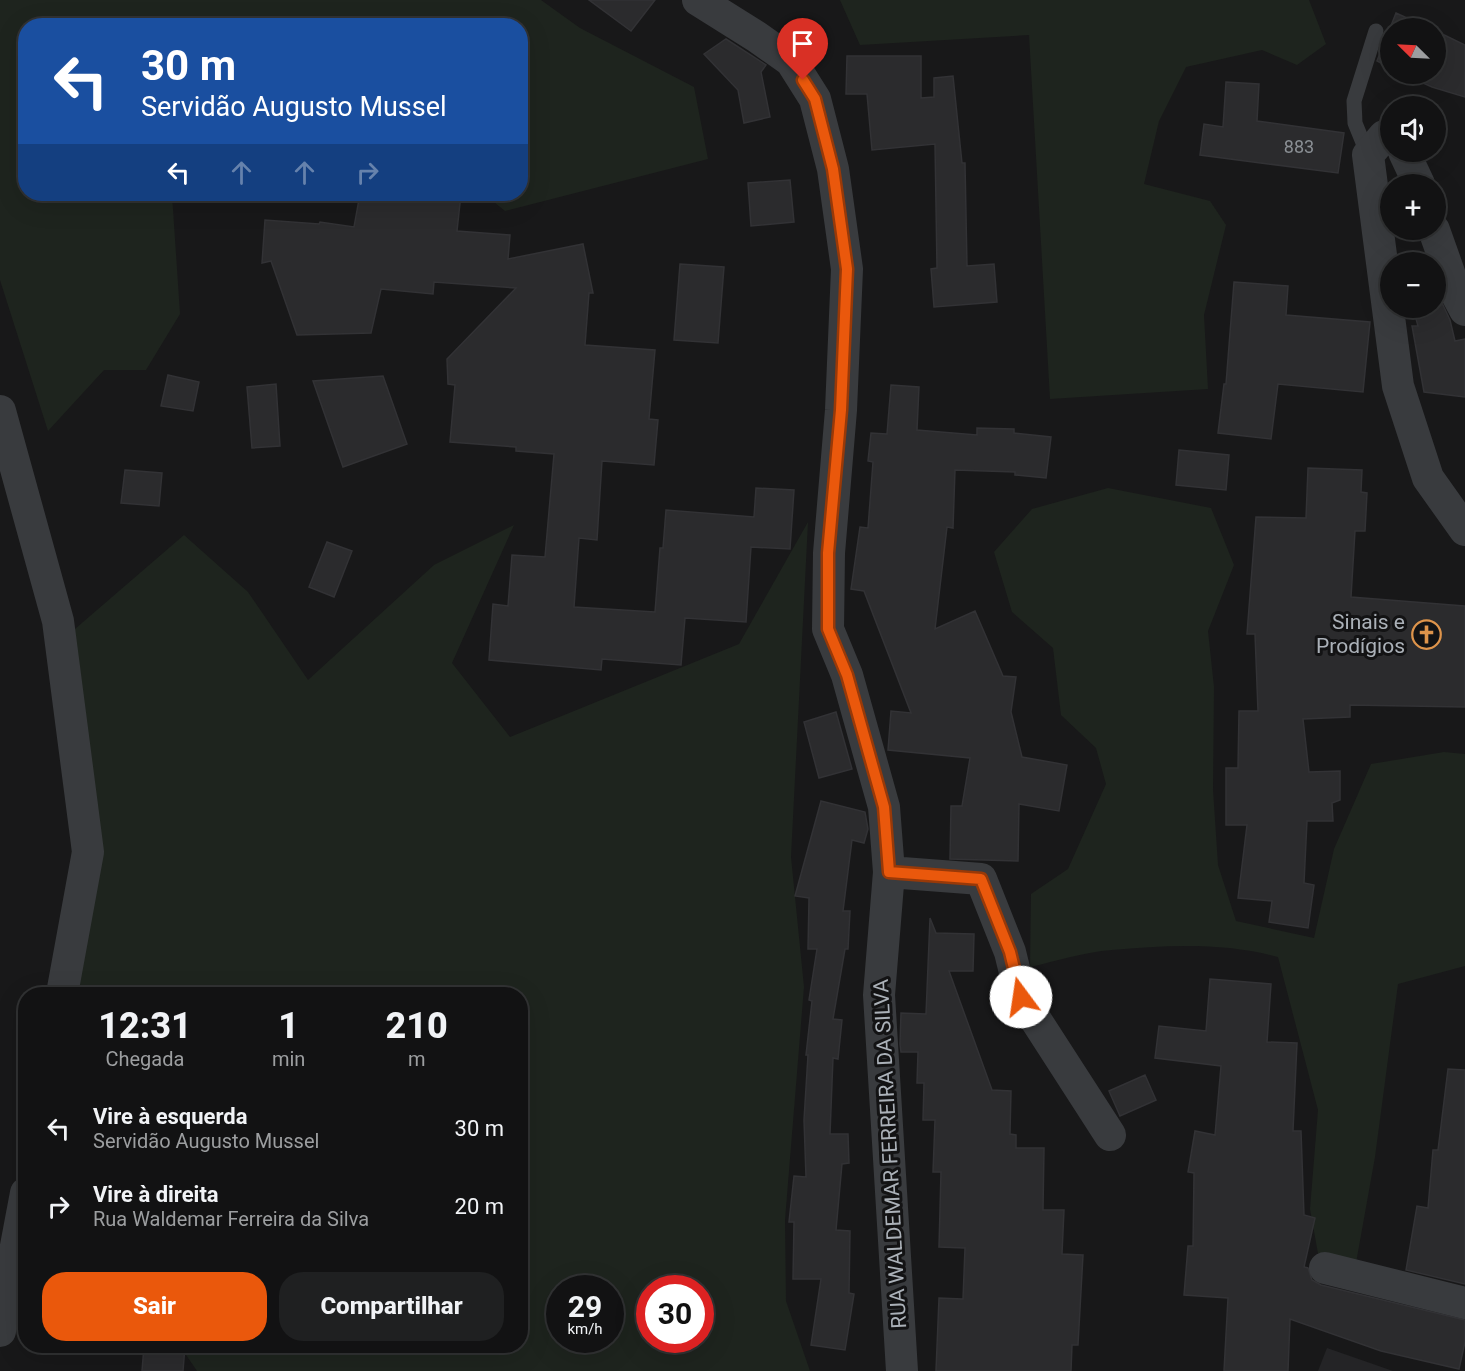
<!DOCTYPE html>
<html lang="pt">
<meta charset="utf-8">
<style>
body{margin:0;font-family:Roboto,sans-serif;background:#1f2021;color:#f1f3f6;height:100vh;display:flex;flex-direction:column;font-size:22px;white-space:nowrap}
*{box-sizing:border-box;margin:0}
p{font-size:20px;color:#9c9ea0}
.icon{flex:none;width:33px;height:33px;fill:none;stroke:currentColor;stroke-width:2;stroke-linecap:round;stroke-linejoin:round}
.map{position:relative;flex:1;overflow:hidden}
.sheet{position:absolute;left:18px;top:987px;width:510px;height:366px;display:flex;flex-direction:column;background:#121213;border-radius:24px;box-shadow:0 6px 24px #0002,0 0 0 2px #313233}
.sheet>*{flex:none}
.top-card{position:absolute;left:18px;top:18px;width:510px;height:183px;border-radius:24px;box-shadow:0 6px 24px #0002,0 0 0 2px #313233;background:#1a4fa0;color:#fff;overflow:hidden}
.needle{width:39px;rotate:294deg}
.buttons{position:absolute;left:1380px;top:18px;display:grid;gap:12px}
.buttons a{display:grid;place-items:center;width:66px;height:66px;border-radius:50%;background:#121213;box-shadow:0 6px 24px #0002,0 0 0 2px #313233;font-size:30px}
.speed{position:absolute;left:546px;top:1275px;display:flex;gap:12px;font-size:30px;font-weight:700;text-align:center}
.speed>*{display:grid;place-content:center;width:78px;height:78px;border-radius:50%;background:#121213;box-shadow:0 6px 24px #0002,0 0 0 2px #313233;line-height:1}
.speed small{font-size:15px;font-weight:400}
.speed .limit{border:9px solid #d22;background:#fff;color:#111}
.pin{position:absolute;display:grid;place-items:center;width:51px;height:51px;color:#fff;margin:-62px -26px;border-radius:50% 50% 50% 0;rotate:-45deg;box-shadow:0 0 6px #0007}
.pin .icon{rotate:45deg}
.me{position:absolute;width:66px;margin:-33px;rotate:346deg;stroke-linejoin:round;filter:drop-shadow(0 0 4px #0008)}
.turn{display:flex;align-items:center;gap:21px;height:126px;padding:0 24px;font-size:27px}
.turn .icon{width:78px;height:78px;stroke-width:2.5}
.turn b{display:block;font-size:42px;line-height:51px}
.lanes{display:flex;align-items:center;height:57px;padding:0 24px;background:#0003;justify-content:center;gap:30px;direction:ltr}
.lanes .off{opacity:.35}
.eta{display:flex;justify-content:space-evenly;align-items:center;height:102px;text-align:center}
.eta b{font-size:36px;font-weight:800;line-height:42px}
.action{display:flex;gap:12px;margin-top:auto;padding:12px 24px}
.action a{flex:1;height:69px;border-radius:24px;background:#ea580c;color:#fff;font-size:24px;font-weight:800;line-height:69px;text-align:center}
.action a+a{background:#1f2021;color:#f1f3f6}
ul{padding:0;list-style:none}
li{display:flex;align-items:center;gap:18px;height:78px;padding:0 24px}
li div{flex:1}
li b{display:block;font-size:22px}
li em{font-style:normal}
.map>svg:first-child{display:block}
.built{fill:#242426}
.green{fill:#1e241e;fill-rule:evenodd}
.building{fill:#2b2b2d;stroke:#323235;stroke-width:1.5}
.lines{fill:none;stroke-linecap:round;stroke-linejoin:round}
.service{stroke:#393b3e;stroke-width:15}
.minor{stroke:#393b3e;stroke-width:32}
.route-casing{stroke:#983908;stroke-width:15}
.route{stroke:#ea580c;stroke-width:10}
.labels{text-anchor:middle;stroke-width:6;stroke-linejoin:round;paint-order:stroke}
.number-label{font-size:18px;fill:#8a8f94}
.poi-label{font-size:21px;fill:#abb1b8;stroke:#131314;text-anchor:end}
.street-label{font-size:21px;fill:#abb1b8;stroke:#131314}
</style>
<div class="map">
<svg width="1465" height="1371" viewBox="0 0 1465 1371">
<rect width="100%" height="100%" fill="#181819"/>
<path class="built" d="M1327 1348 1393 1371H1318Z"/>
<path class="green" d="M0 0H541L580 28 694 87 708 159 505 211 484 194H520V26H26V194H172L180 314 146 370H104L48 431 0 280Z
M840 0H1309L1326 44 1297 65 1262 50 1186 67 1159 121 1144 184 1210 201 1226 225 1204 315 1208 389 1050 399 1029 35 860 45Z
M1108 488 1211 508 1234 565 1208 631 1214 687 1213 790 1218 865 1236 921 1314 938 1334 849 1371 764 1444 752 1465 754V966L1398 984 1375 1157 1356 1263 1319 1259 1310 1209 1318 1110 1278 957C1225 942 1166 945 1112 950 1084 952 1057 961 1030 967L1031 894 1068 869 1106 784 1096 748 1061 715 1053 648 1012 612 994 552 1032 509Z
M808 522 791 857 804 987 785 1220 786 1301 810 1371H197L180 1346H520V994H74L68 635 184 535 248 592 308 680 434 565 514 525 452 663 510 737 739 644ZM560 1288H610V1340H560ZM650 1288H700V1340H650Z"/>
<path class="building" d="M589 0H655L631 31Z
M1396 13 1429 28H1390V68L1377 61Z
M1436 31 1465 45V97L1432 87 1403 74H1436Z
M726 39 766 65 761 72 770 117 744 123 738 90 704 54Z
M847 56H921V98L934 97V78L953 76 962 163H965L967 266 994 264 997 302 934 307 931 269 937 268 935 144 872 150 867 94H846Z
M1226 82 1259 84 1257 121 1344 133 1338 173 1200 155 1204 124 1223 127Z
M790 180 794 222 751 226 748 183Z
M360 194H461L457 231 510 235 508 259 583 244 593 293H589L585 345 655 350 649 419 658 420 654 465 602 461 597 540 579 538 574 607 655 612 660 548H663L666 510 754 517 756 488 794 490 790 549 751 547 746 622 685 618 681 665 602 659 601 670 489 660 493 604 508 606 512 555 545 557 554 454 516 451V447L450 442 455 385 448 384 447 359 516 288 434 282 433 294 381 289 371 333 297 335 271 261 262 263 265 220 319 224 320 222 354 227Z
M680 264 724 267 718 343 674 340Z
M1234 282 1288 286 1286 315 1370 322 1363 392 1278 384 1271 439 1218 433 1224 384H1226Z
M1436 290 1450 320 1455 341 1465 339V397L1424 392 1412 326H1418L1413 308H1436Z
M168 375 199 382 193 411 161 406Z
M383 376 407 444 343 467 313 381Z
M276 384 280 446 252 448 247 387Z
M891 385 919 387 917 430 977 435V428L1014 429V433L1051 437 1046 478 1015 475V472L955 470 953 528 947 527 935 629 975 611 1003 676 1016 677 1011 712 1022 757 1067 765 1059 811 1019 804 1018 861 950 859 951 806H962L970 758 888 750 891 711 911 713 864 591 851 589 860 527 868 528 873 462 868 461 871 433 887 434Z
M1179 450 1229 455 1226 490 1176 485Z
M1308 468 1362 470 1361 492 1367 493 1365 531H1355L1351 597 1465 606V707L1350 705V717L1303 719 1309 772 1340 771V800L1332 803 1333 821H1307L1304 883 1314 885 1308 928 1269 922 1272 901 1238 898 1247 825H1226V768H1238L1239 711H1258L1255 634H1247L1256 517 1306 518Z
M125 470 162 473 159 506 121 503Z
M327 542 352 551 334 597 309 587Z
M836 712 852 769 819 778 804 722Z
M821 801 865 812 868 829 864 843 852 840 843 911H850L848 949H845L833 1019 842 1020 838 1059 833 1058 830 1134H848L849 1163 842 1164 836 1230 850 1231 849 1293 854 1294 845 1350 811 1345 821 1279H793L794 1222H789L794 1176 806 1177 804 1120 808 1055H806L812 1001 809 1000 817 949H808L809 898 795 896Z
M930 918 936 933 974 934 973 971H949L992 1090 1011 1091 1010 1134 1016 1135V1148H1044L1043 1210H1064L1062 1254 1083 1255 1078 1345H1072L1071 1371H936L939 1298 963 1299 965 1248 939 1247 941 1172H933L935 1120H923L924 1083H917L918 1052H901L900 1044 901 1013 926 1014Z
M1210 979 1271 984 1267 1042 1297 1043 1293 1131H1301L1304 1215 1315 1218 1304 1267 1308 1268 1312 1280 1321 1285 1465 1320V1342L1459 1369 1381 1351 1290 1319 1288 1371H1224L1228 1298 1184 1295 1188 1246H1193L1194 1173 1188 1172 1195 1131 1215 1135 1221 1066 1155 1058 1159 1026 1206 1031Z
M1448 1069 1465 1070V1284L1406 1270 1417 1206 1428 1208 1433 1150H1438Z
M1145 1075 1156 1100 1120 1116 1109 1091Z
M144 1346H185L183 1371H142Z"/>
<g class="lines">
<path class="service" d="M1368 155 1355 123 1354 101 1376 31"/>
<path class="minor" d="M698 0 757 37 791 61 815 99 833 169 847 269 841 410 829 553 828 629 847 675 884 807 889 872 879 995 902 1371
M1390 140 1384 136 1368 155 1398 386 1428 478 1465 530
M1404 152 1419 184
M1434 230 1457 295 1465 310
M0 411 58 621 88 852 62 994
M889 872 981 879 1010 952 1021 997 1110 1135
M1325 1268 1465 1303
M0 1331 26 1193"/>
</g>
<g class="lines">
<defs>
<path id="route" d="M803 80 815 99 833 169 847 269 841 410 828 553V629L847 675 884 807 889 872 981 879 1010 952 1021 997"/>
</defs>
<use href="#route" class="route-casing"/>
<use href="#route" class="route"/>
</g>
<defs>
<symbol id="church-ring" viewBox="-11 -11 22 22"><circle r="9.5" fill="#131314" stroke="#de944b" stroke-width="1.5"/><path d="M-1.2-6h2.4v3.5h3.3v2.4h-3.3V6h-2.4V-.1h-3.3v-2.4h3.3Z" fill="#de944b"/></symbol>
</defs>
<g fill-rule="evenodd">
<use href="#church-ring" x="1410" y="618" width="33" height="33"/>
</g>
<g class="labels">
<g class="number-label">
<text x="1299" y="153">883</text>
</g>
<g class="poi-label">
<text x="1405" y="629">Sinais e<tspan x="1405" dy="24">Prodígios</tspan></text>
</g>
<g class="street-label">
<text transform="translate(890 1154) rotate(-93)" y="7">RUA WALDEMAR FERREIRA DA SILVA</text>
</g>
</g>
</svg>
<div class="buttons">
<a><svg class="needle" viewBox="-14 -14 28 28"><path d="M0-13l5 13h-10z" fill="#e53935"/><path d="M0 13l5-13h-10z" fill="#9c9ea0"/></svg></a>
<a><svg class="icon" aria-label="sound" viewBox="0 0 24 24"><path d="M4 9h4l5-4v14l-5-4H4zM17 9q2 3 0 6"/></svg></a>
<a>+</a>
<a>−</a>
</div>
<div class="speed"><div>29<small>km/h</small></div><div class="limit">30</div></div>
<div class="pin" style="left:803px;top:80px;background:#d93025"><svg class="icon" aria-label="arrive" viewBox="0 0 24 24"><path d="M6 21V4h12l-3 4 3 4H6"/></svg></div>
<svg class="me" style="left:1021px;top:997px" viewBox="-20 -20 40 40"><circle r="19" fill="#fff"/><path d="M0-13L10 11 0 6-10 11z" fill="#ea580c"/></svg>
<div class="top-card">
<div class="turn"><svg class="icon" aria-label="left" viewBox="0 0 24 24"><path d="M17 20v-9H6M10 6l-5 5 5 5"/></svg><div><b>30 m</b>Servidão Augusto Mussel</div></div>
<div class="lanes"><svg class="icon" aria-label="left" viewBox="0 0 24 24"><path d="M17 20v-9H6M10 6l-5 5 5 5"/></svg><svg class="icon off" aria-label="ahead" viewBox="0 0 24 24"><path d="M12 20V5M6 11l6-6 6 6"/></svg><svg class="icon off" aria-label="ahead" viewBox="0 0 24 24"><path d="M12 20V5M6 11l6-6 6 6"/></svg><svg class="icon off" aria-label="right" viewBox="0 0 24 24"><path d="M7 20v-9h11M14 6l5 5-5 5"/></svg></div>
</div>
<section class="sheet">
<div class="eta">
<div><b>12:31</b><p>Chegada</p></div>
<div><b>1</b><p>min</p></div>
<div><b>210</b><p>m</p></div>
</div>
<ul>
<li><svg class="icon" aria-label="left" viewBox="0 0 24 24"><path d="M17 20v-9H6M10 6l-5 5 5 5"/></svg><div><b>Vire à esquerda</b><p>Servidão Augusto Mussel</p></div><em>30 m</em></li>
<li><svg class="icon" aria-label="right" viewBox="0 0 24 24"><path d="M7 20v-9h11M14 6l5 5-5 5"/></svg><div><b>Vire à direita</b><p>Rua Waldemar Ferreira da Silva</p></div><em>20 m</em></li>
</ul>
<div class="action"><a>Sair</a><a>Compartilhar</a></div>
</section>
</div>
